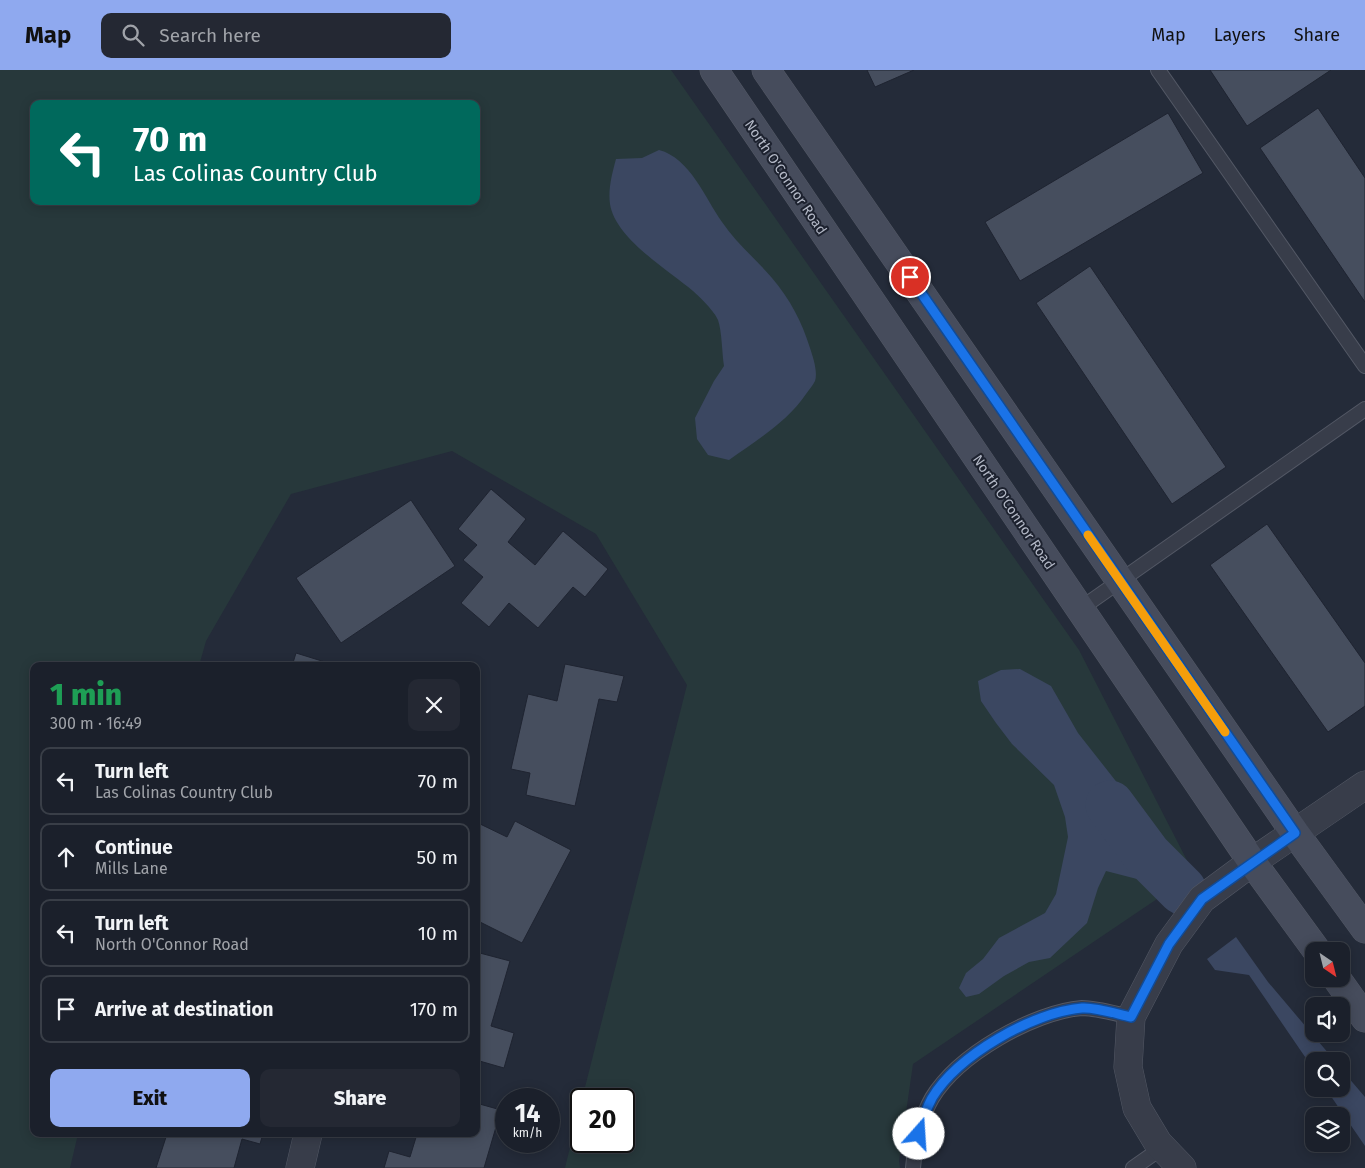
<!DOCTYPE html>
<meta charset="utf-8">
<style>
body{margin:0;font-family:"Fira Sans",sans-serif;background:#242833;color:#f1f3f6;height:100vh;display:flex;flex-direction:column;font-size:19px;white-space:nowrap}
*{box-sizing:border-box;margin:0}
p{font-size:16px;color:#a0a3a9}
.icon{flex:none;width:28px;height:28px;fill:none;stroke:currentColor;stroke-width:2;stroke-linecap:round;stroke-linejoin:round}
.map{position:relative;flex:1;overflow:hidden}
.drawer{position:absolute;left:30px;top:592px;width:450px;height:475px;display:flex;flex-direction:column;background:#1b202b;border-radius:10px;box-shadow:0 2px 12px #0003,0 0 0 1px #393e47}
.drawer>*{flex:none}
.top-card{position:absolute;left:30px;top:30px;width:450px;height:105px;border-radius:10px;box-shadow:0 2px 12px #0003,0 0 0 1px #393e47;background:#00695c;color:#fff;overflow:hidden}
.needle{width:32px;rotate:145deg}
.fabs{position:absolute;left:1305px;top:872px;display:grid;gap:10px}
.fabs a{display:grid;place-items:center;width:45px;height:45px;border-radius:10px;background:#1b202b;box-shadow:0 2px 12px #0003,0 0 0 1px #393e47;font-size:25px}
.speed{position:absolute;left:495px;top:1018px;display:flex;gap:10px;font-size:25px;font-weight:700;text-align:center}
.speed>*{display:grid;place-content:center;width:65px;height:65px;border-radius:50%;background:#1b202b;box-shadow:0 2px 12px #0003,0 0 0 1px #393e47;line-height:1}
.speed small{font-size:12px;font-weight:400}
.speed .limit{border:2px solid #111;border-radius:8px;background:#fff;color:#111}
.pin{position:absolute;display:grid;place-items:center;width:42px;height:42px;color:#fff;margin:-21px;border:2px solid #fff;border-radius:50%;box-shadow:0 1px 5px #0007}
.me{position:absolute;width:55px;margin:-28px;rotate:19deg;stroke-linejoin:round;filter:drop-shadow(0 0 4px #0008)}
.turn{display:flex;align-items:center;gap:18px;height:105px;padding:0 20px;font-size:22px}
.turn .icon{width:65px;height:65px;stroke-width:2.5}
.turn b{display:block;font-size:35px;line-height:42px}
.round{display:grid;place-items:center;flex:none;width:52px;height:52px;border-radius:10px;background:#242833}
.headline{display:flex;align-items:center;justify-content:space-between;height:85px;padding:0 20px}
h1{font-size:30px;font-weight:800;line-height:38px;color:#1e9e55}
.action{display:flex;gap:10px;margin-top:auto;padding:10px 20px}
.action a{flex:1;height:58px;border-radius:10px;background:#8fa9ef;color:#111;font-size:20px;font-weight:800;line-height:58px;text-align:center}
.action a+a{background:#242833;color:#f1f3f6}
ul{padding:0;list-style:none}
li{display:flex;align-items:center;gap:15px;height:68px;margin:0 10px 8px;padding:0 10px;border:2px solid #393e47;border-radius:10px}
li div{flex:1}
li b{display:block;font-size:19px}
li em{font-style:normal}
header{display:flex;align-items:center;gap:30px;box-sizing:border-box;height:70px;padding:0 25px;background:#8fa9ef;color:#111}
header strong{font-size:24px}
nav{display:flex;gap:28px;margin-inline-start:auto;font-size:18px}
.search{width:350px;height:45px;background:#242833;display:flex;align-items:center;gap:12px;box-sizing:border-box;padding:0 18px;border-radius:10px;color:#a0a3a9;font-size:19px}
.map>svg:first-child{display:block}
.green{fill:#27383b;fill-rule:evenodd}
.water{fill:#3b4761}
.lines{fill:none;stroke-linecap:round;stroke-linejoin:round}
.river{stroke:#3b4761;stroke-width:49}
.building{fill:#464e5e;stroke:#1f2431}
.service-casing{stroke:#535865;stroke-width:16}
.minor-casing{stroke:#535865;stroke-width:29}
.secondary-casing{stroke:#535865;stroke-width:29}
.service{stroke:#383d4a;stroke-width:14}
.minor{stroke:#383d4a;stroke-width:28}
.secondary{stroke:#464c5c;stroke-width:28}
.route-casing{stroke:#114b97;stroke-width:12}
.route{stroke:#1a73e8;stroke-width:9}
.slow{stroke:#f59e0b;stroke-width:9}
.labels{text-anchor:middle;stroke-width:4;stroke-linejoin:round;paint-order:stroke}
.street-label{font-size:14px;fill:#b3b8c6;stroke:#1d222f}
</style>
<header>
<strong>Map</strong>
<div class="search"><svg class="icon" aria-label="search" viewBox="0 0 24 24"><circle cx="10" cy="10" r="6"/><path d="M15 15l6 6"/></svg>Search here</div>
<nav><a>Map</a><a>Layers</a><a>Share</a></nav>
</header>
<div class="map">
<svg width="1365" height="1098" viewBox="0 0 1365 1098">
<rect width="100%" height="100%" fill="#242b39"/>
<path class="green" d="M0 0H671L1079 580 1194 804 913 994 899 1091 900 1098H565L581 1032V1071H624V1029H582L687 615 596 464 452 381 291 424 206 571 199 596H34V1064H78L70 1098H0ZM34 34H476V131H34Z"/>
<path class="water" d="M659 80C690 88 705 128 722 152 736 173 756 189 772 208 790 229 802 252 810 278 813 287 818 302 815 311 813 315 809 320 806 324 787 352 757 370 729 390L708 385 697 369 695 348 714 311 724 296C722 284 722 261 718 250 715 242 700 227 693 221 668 200 615 168 610 134 608 119 612 104 616 89L642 88Z
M1020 599 1051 616 1078 663 1137 738 1156 780 1137 809 1106 801 1098 818 1087 853 1050 888 1029 892 1004 906 979 924 966 927 959 918 966 903 983 889 999 868 1045 843 1056 824 1068 767 1065 747 1054 715 1012 674 996 653 981 631 978 611 1001 600Z
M1236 867 1268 912 1335 991H1314V1000L1249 905 1215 900 1207 889Z
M1341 999 1365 1027V1076L1326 1019H1341Z"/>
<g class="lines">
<path class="river" d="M1110 735 1147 785 1182 820"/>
</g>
<path class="building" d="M867 0H914L875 17Z
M1210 0H1331L1247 56Z
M1318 38 1365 108V232L1260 78Z
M1168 43 1203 103 1020 211 985 152Z
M1090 196 1226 397 1172 434 1036 233Z
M491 419 526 449 508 472 535 495 563 461 608 499 585 527 573 517 538 558 509 533 489 557 461 533 483 507 463 490 477 475 458 459Z
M411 430 455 496 341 573 296 508Z
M1267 454 1365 593V636L1328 662 1210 495Z
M296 583 338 596H292Z
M565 594 624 606 617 632 599 629 575 736 526 725 530 703 511 699 528 624 557 631Z
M515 751 571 780 522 873 476 850V752L507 767Z
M476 882 510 891 491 956 514 963 504 998 476 990Z
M476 1033 501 1040 484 1098H384L389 1081 410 1087 417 1064H476Z
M167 1064H263L260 1074 242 1069 234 1098H156Z"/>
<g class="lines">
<defs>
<path id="service" d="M1158 0 1365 296
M1080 539 1365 339
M913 1098C915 1075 920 1049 932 1028 958 985 1033 942 1082 938 1096 938 1117 944 1131 947
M1133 1098 1163 1077"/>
<path id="minor" d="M300 1098 308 1064
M1182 1098 1158 1073 1137 1038 1128 997 1131 947 1169 874 1202 829 1252 792 1365 715"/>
<path id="secondary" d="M714 0 1252 792 1317 881
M766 0 1295 763 1365 859
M1337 909 1365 948"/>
</defs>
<use href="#service" class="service-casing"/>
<use href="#minor" class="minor-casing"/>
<use href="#secondary" class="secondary-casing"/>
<use href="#service" class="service"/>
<use href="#minor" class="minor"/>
<use href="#secondary" class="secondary"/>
</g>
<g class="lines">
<defs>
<path id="route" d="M910 207 1295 763 1202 829 1169 874 1131 947C1117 944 1096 937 1082 938 1033 942 958 985 932 1028 926 1039 922 1052 919 1064"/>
</defs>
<use href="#route" class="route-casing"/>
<use href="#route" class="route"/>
<path class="slow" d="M1088 465 1225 662"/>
</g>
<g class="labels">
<g class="street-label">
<text transform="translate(786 107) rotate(56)" y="5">North O'Connor Road</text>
<text transform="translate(1014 442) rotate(56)" y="5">North O'Connor Road</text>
</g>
</g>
</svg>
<div class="fabs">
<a><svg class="needle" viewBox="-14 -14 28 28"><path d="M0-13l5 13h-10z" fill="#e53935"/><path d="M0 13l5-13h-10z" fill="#a0a3a9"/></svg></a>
<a><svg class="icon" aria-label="sound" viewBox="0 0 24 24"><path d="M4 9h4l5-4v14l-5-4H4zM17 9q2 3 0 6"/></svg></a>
<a><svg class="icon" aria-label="search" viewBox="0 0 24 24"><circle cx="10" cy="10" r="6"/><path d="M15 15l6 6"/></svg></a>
<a><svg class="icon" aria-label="layers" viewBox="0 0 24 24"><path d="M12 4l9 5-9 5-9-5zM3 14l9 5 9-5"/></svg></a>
</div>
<div class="speed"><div>14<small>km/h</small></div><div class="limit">20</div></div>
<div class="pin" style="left:910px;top:207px;background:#d93025"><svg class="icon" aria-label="arrive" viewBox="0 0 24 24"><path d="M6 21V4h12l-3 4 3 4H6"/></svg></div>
<svg class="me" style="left:919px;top:1064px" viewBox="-20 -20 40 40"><circle r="19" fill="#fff"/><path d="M0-13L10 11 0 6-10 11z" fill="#1a73e8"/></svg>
<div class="top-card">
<div class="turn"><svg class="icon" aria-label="left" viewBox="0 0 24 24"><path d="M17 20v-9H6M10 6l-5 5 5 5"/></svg><div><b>70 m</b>Las Colinas Country Club</div></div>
</div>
<section class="drawer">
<div class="headline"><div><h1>1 min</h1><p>300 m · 16:49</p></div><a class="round"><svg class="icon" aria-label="close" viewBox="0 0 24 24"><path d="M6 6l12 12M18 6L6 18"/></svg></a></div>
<ul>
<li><svg class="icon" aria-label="left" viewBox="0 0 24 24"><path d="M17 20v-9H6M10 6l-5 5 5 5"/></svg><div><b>Turn left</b><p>Las Colinas Country Club</p></div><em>70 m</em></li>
<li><svg class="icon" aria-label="ahead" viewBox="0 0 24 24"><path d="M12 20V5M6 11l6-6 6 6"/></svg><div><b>Continue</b><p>Mills Lane</p></div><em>50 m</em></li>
<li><svg class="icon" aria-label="left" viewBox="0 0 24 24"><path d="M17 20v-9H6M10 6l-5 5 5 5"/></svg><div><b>Turn left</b><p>North O'Connor Road</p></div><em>10 m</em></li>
<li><svg class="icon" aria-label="arrive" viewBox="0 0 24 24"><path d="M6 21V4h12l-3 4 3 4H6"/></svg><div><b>Arrive at destination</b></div><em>170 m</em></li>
</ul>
<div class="action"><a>Exit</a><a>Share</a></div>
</section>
</div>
